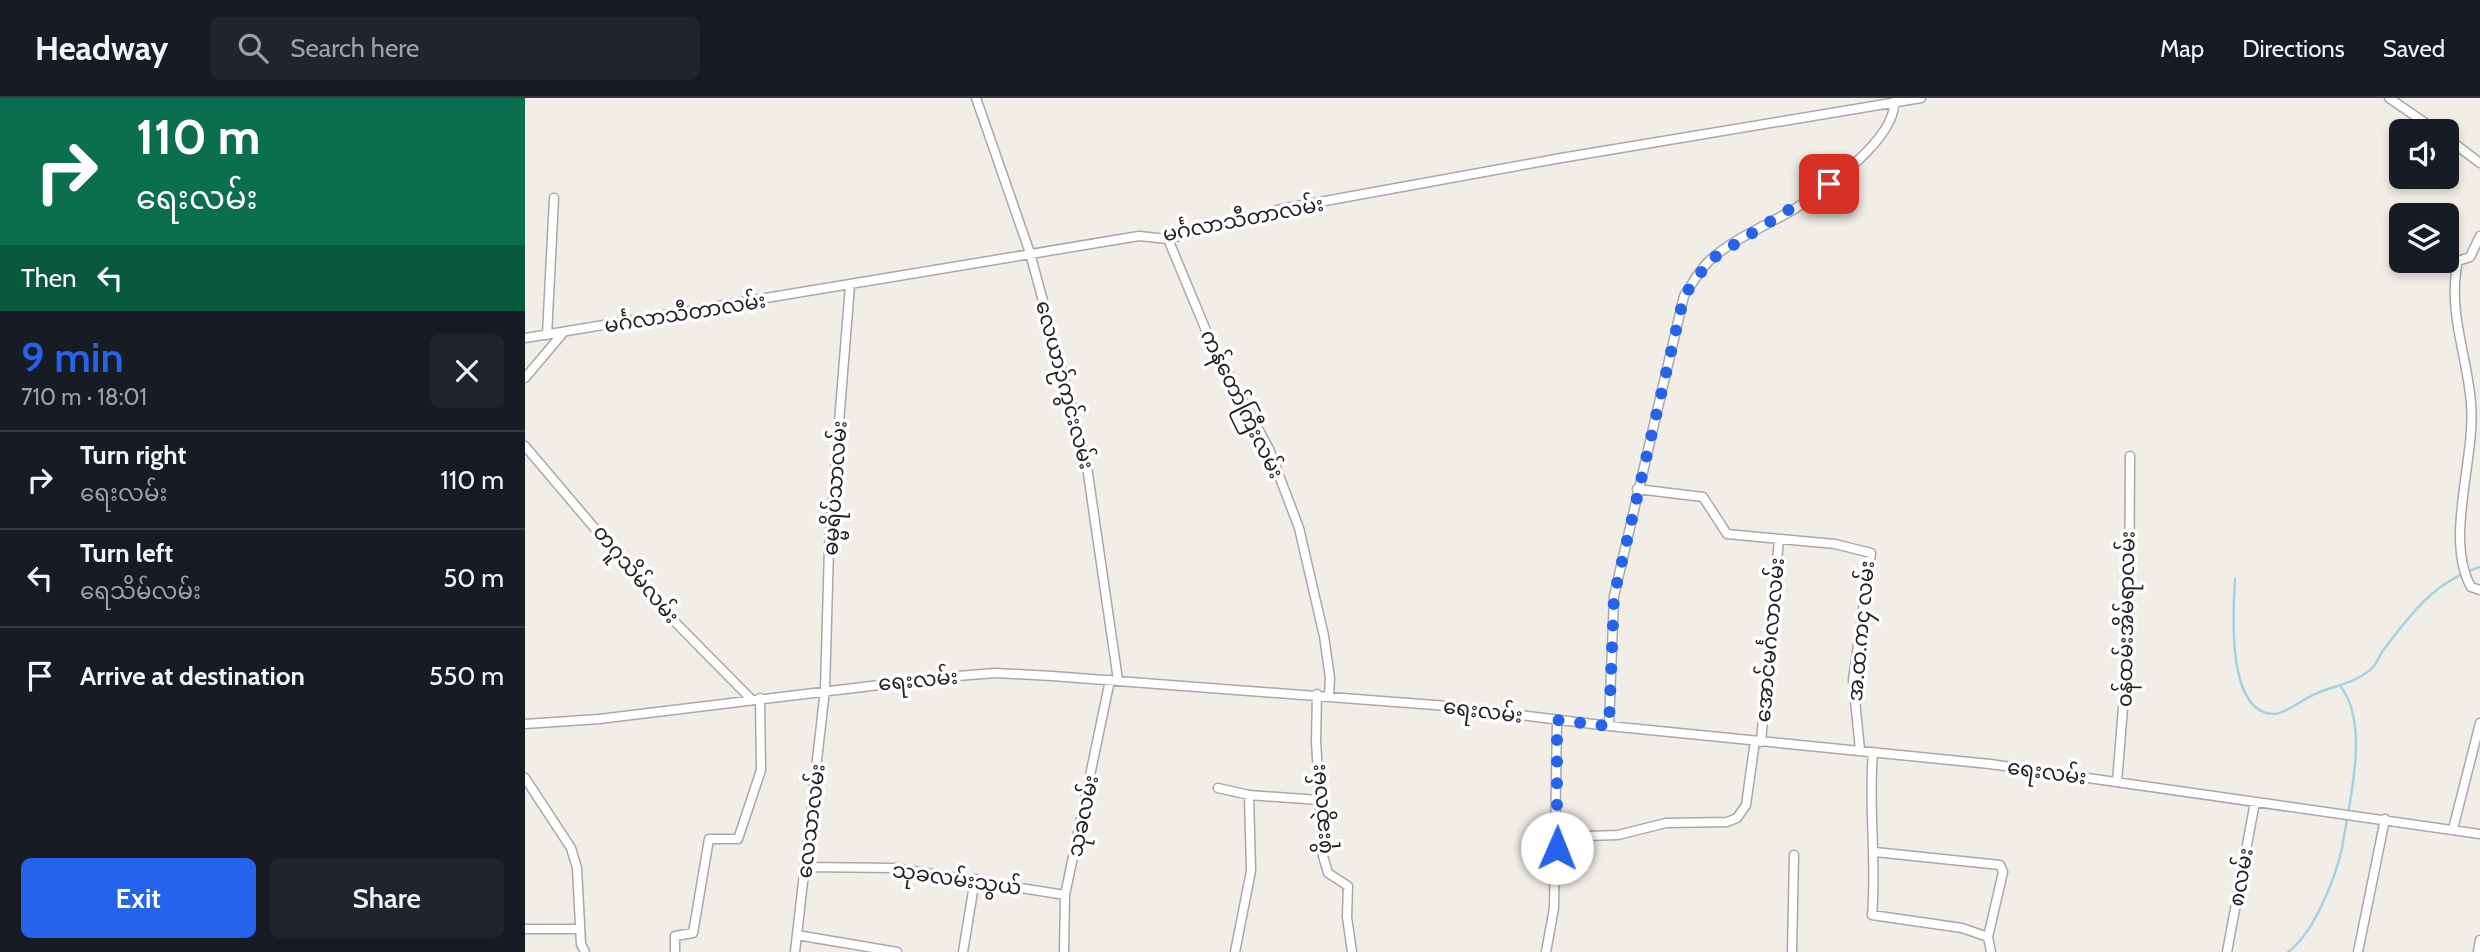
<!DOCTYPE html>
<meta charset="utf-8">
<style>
body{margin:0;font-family:Cabin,"Noto Sans Myanmar",sans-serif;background:#20242c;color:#f1f3f6;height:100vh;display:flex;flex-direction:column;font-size:26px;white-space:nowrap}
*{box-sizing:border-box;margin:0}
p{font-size:23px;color:#9ea1a6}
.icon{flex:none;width:38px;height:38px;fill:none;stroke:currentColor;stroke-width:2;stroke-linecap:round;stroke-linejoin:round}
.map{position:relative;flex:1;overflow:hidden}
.side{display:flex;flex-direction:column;background:#171b24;width:525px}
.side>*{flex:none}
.guide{background:#0b6e4f;color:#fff;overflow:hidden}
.controls{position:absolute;left:1864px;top:21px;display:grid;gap:14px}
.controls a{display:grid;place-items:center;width:70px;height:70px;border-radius:10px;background:#171b24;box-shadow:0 4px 10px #0003;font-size:35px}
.pin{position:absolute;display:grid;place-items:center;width:60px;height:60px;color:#fff;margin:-30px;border-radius:14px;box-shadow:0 4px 10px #0006}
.me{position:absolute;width:77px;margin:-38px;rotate:1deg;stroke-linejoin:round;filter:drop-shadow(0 0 5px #0008)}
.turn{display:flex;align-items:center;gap:24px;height:147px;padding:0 21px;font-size:32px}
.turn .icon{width:91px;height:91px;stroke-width:2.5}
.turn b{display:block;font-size:49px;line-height:60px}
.then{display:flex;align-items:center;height:66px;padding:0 21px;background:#0003;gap:14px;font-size:26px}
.round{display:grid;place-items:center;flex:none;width:74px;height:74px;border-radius:10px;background:#20242c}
.overview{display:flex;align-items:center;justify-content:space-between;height:119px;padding:0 21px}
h1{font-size:42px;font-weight:600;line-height:52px;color:#2563eb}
.primary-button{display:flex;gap:14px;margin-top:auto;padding:14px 21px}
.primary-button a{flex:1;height:80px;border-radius:10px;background:#2563eb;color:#fff;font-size:28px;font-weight:600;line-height:80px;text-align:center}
.primary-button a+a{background:#20242c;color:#f1f3f6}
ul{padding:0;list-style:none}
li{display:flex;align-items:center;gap:21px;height:98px;padding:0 21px;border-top:2px solid #363941}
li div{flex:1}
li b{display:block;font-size:26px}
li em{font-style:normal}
header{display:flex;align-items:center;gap:42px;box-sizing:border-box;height:98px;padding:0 35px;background:#171b24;border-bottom:2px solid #363941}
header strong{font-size:33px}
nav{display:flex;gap:38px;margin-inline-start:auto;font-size:24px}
.search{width:490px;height:63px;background:#20242c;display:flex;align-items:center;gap:18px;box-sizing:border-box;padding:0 24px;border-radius:10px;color:#9ea1a6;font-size:26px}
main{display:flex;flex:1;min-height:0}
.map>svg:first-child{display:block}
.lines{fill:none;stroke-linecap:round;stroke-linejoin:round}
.stream{stroke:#a7d1df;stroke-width:2.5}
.minor-casing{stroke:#a8a8a8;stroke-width:11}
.minor{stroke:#fff;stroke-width:8}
.route{stroke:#2563eb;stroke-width:12;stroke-dasharray:0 21.6}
.labels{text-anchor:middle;stroke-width:7;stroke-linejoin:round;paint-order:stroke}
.street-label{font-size:21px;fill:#212121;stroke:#fff}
</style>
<header>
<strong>Headway</strong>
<div class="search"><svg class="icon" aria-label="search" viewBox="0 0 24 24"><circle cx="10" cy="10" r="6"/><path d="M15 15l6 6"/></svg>Search here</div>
<nav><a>Map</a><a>Directions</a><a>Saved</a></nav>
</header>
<main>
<section class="side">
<div class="guide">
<div class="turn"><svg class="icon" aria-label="right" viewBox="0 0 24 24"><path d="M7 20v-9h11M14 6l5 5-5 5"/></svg><div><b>110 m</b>ရေးလမ်း</div></div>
<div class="then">Then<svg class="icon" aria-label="left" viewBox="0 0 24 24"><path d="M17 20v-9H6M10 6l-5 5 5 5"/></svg></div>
</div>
<div class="overview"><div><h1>9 min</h1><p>710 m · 18:01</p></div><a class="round"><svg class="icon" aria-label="close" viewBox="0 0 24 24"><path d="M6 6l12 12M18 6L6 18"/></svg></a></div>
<ul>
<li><svg class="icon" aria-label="right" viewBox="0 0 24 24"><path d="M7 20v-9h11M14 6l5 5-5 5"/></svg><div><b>Turn right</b><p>ရေးလမ်း</p></div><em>110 m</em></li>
<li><svg class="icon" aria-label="left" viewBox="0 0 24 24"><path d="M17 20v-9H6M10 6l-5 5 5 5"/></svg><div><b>Turn left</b><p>ရေသိမ်လမ်း</p></div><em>50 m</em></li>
<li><svg class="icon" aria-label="arrive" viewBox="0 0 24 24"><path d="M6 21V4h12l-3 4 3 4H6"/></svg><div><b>Arrive at destination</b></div><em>550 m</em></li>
</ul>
<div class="primary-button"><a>Exit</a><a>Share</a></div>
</section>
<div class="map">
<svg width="1955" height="854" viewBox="0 0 1955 854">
<rect width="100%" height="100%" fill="#f1eee7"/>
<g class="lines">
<path class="stream" d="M1710 481C1708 513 1701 617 1750 616 1761 615 1777 602 1788 597 1808 587 1832 586 1849 568 1853 563 1855 555 1860 550 1887 514 1911 483 1955 469
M1763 854C1789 835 1810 781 1817 750 1824 705 1845 627 1816 589"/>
<defs>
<path id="minor" d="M451 0 505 155 561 362 593 582
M1864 0 1912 33
M1922 40 1955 65
M1955 138 1945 159 1933 163C1922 213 1942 256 1946 305 1951 361 1919 440 1946 489L1955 492
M643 141 685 242 744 351 774 430 799 538 805 580 804 597
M22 237 29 100
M0 240 614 138 643 141 756 111 1036 60 1396 0
M0 280 38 235
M0 348 144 518 226 601
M1112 391 1178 399 1202 436 1310 446 1346 455 1328 582 1335 652
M792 596 791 643 798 758 803 775 823 788 822 819 827 854
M0 626 74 621 420 579 470 575 527 578 923 608 1084 628 1465 666 1955 736
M1084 628 1089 498 1159 198C1167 186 1174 173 1184 163 1207 141 1243 127 1271 110 1300 91 1371 41 1369 4
M1236 644 1254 441
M1348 654C1343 709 1352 762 1347 817L1437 830 1463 839
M0 680 46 750 52 770 56 846 60 854
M1592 684 1604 536 1605 358
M693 690 724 697 794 702
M1928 731 1955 625
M1032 739 1093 737 1141 725 1202 724 1212 720 1221 707 1230 643
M1350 754 1475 767 1478 774 1463 839 1466 854
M280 769 370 770 540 797
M0 831H55
M272 837 372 854
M150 854V838L168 835 184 741H213L236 672 235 600
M270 854 300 592 304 450 325 187
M438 854 450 781
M539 854 540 797 585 582
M710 854 726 773 724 697
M1021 854 1029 810 1032 622
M1267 854 1269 757
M1702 854 1730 704
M1833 854 1860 721
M1953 854 1955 842"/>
</defs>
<use href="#minor" class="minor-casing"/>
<use href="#minor" class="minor"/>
</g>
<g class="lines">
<path class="route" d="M1032 750V622L1084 628 1089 498 1159 198 1185 162 1304 86"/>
</g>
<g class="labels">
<g class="street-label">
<text transform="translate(718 121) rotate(-11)" y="7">မင်္ဂလာသီတာလမ်း</text>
<text transform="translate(160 215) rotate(-9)" y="7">မင်္ဂလာသီတာလမ်း</text>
<text transform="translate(540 287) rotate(75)" y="7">လေယာဉ်ကွင်းလမ်း</text>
<text transform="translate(717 306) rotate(64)" y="7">ကန်တော်ကြီးလမ်း</text>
<text transform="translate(310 390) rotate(-86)" y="7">ဓမ္မရိပ်သာလမ်း</text>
<text transform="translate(111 476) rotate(50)" y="7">တဂူသိမ်လမ်း</text>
<text transform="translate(1601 521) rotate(-89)" y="7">၀န်ထမ်းအိမ်ရာလမ်း</text>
<text transform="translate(1336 533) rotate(-85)" y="7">အ.ထ.က၄ လမ်း</text>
<text transform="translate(1245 542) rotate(-85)" y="7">အောင်မင်္ဂလာလမ်း</text>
<text transform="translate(393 582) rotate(-5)" y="7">ရေးလမ်း</text>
<text transform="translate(958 613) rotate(7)" y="7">ရေးလမ်း</text>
<text transform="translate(1522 674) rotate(8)" y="7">ရေးလမ်း</text>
<text transform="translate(796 711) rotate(-94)" y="7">ဖိုးဆွဲလမ်း</text>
<text transform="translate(558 718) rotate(-78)" y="7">သုခလမ်း</text>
<text transform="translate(286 723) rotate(-83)" y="7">လေသာလမ်း</text>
<text transform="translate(1716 779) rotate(-80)" y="7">၈လမ်း</text>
<text transform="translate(432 781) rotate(8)" y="7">သုခလမ်းသွယ်</text>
</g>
</g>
</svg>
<div class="controls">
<a><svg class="icon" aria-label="sound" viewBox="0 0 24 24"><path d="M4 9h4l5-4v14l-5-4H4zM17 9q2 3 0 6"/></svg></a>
<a><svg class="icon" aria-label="layers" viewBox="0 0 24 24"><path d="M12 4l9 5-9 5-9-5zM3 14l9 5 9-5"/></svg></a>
</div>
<div class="pin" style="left:1304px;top:86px;background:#d93025"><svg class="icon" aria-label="arrive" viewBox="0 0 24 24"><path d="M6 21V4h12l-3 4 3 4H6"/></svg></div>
<svg class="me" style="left:1032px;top:750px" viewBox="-20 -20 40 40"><circle r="19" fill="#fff"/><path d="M0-13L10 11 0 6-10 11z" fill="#2563eb"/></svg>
</div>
</main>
